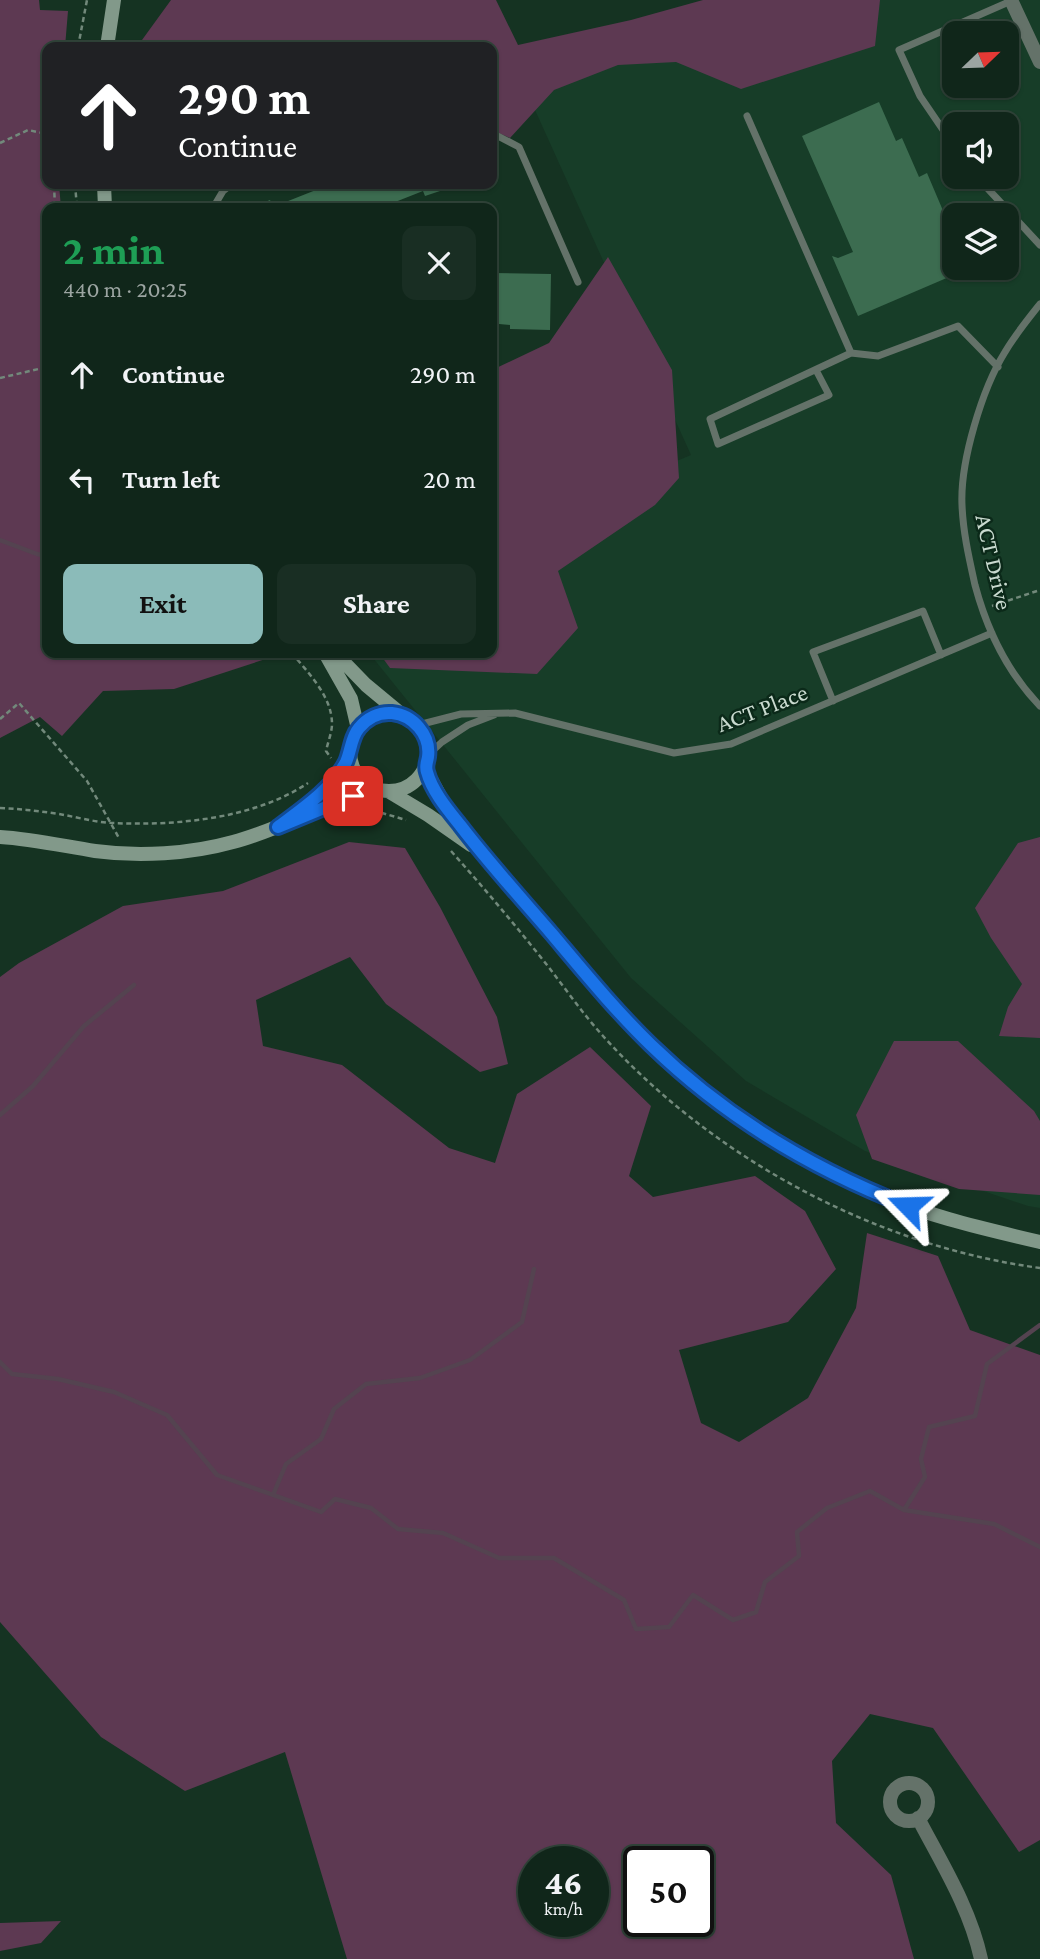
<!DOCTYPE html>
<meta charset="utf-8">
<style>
body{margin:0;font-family:"Crimson Pro",serif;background:#192e23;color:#f1f3f6;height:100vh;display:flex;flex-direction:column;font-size:26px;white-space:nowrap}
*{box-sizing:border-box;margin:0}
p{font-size:23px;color:#9ca5a2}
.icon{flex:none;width:38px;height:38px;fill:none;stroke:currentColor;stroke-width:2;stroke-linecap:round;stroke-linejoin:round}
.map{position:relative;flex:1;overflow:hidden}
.drawer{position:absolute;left:42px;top:203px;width:455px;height:455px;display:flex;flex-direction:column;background:#10261a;border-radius:14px;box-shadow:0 2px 5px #0004,0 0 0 2px #304339}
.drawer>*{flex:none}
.top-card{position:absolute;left:42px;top:42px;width:455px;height:147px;border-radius:14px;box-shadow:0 2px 5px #0004,0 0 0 2px #304339;background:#202124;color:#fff;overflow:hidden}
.needle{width:46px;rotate:67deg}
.buttons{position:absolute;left:942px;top:21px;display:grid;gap:14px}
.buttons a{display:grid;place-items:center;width:77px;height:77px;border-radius:14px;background:#10261a;box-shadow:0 2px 5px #0004,0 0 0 2px #304339;font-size:35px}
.speed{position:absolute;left:518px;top:1846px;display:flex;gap:14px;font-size:35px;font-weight:700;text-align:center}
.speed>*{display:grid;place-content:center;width:91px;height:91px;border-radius:50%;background:#10261a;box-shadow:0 2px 5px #0004,0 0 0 2px #304339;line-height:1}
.speed small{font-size:18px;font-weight:400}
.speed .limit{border:4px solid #111;border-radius:10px;background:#fff;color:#111}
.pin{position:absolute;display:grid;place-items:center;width:60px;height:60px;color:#fff;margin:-30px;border-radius:14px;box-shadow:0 4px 10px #0006}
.me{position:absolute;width:77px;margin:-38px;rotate:292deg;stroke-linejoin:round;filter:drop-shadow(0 0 5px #0008)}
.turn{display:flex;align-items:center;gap:24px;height:147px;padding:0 21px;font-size:32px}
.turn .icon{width:91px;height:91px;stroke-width:2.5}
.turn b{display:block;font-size:49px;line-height:60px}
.round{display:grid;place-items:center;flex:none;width:74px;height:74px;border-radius:14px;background:#192e23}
.headline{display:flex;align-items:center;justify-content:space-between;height:119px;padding:0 21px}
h1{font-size:42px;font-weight:700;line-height:52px;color:#1e9e55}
.button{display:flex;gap:14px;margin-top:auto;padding:14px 21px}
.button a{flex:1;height:80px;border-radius:14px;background:#8bbbb9;color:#111;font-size:28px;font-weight:700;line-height:80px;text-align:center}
.button a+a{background:#192e23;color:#f1f3f6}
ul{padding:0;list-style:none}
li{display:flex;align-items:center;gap:21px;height:105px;padding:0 21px}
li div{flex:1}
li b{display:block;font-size:26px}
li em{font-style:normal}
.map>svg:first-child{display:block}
.built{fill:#173d28;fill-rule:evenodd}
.green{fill:#5d3952;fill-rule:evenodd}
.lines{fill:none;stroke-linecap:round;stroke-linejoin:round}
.stream{stroke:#544350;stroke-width:4.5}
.building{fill:#3c6c50}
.path{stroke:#72897b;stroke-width:2.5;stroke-dasharray:5 3.5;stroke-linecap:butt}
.service{stroke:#647269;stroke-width:7}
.minor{stroke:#647269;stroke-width:14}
.secondary{stroke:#82998a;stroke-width:14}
.route-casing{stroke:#114b97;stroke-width:18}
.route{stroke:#1a73e8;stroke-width:12}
.labels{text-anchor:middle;stroke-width:5;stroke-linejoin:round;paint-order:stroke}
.street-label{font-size:24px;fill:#c9dacf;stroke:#0b2919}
</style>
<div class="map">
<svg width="1040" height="1959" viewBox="0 0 1040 1959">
<rect width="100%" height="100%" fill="#153322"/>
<path class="built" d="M709 0H1040V1208L1028 1206 865 1151 746 1081 631 978 369 653H492V538L691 455 521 79ZM954 33H1006V86H954ZM954 124H1006V177H954ZM954 215H1006V268H954Z"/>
<path class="green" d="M0 0H39L40 10 68 11 65 47H47V184H59L61 208H47V653H277L278 655 174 689 103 691 62 736 40 717 0 738Z
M171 0H496L518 45 631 20 703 0H880L875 46 741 89 676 62 618 65 554 90 510 138 492 130V47H346L343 45 331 47H141L142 40Z
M608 257 672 370 679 478 655 505 558 571 578 628 537 674 390 668 379 653H492V370L549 343Z
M1040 837V1038L999 1036 1008 1007 1022 984 991 938 975 908 1018 843Z
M349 842 405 848 440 907 497 1017 508 1064 480 1072 386 1004 350 957 256 1000 263 1046 342 1065 449 1148 495 1163 517 1094 590 1047 651 1106 629 1176 653 1197 755 1176 805 1211 836 1269 788 1322 679 1350 701 1423 739 1442 808 1398 856 1308 867 1233 938 1256 970 1330 1040 1355V1840L1019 1852 933 1728 870 1714 832 1761 836 1823 891 1875 914 1959H347L285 1752 185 1791 101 1737 0 1622V977L19 963 123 906 223 891ZM534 1862H593V1922H534ZM639 1862H698V1922H639Z
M894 1041H958L1034 1111 1040 1121V1195L959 1189 872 1159 856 1115Z
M61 1921 41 1943 0 1951V1923Z"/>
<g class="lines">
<path class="stream" d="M0 540 37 554 47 556
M0 1115 33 1086 84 1026 134 985
M0 1362 12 1374 58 1379 114 1392 167 1415 217 1475 321 1512 335 1499 371 1508 398 1529 443 1533 499 1558H554L624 1600 636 1629 669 1627 693 1595 733 1620 756 1612 765 1582 799 1556 797 1532 827 1508 870 1491 904 1510 925 1477 921 1459 929 1427 975 1416 987 1364 1040 1325
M273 1495 286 1464 321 1439 334 1409 366 1384 420 1378 470 1360 522 1322 534 1269
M904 1510 994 1524 1040 1547"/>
</g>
<path class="building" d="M879 102 896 141 902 138 919 177 927 173 944 213 951 210 954 214V268H970L858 316 832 256 838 258 853 252 802 136Z
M331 184H437L440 191 425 196 423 191 380 208H250L270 200 273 207Z
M492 273 551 274 550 330 510 329V325L499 324V328H492Z"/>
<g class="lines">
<path class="path" d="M78 47 87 0
M0 143 28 130 47 134
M54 184 55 208
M75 184 77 208
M0 378 47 367
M992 606 1040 590
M292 653C308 673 332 696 332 724 332 732 328 742 326 751L331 758
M0 719 19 703 87 781 119 838
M0 808C20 809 39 811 59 814 76 817 94 822 112 823 176 826 254 819 308 783
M365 808 406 820
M451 851C484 888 516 926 547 965 565 988 583 1014 603 1036 714 1159 876 1246 1040 1268"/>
<path class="service" d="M747 116 851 353 878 356 958 326 998 367
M492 133 519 147 578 282
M954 146 920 96 899 50 1011 1
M977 177 1040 245
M213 208 223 191 232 184
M1040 304C1028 319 1015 335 1005 352 982 389 960 462 962 505 963 532 969 558 975 585 987 630 1007 672 1040 706
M816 370 829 395 718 444 710 419C757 397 804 375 851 353
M833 701 813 652 923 611 941 655
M415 723 422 724 461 714 515 713 674 753 731 744 992 633
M428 755 442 742 468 725 494 715"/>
<path class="minor" d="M1011 0 1040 62
M890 1802a19 19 0 1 1 38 0a19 19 0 1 1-38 0Z
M918 1818C942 1864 970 1908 981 1959"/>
<path class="secondary" d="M107 47 114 0
M104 184 105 208
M325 653 351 699 358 729
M335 653 366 685 401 714
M350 752a39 39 0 1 1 78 0a39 39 0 1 1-78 0Z
M425 768 447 809 465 831C493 867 524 901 554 936 585 972 615 1009 649 1043 710 1104 784 1153 863 1188 919 1214 980 1228 1040 1242
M388 791 428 815 471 845
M293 816C316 799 338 778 350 752
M0 837C32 839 63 846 95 851 139 857 190 854 233 842 283 829 328 801 378 789"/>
</g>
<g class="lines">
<defs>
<path id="route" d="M353 796 278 827C302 809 332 789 346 762 351 751 351 737 359 728 367 718 379 712 392 713 413 715 431 735 428 757 427 763 425 766 427 772 432 791 448 810 460 825 489 863 521 898 552 934 584 972 615 1010 651 1045 725 1117 812 1169 908 1206"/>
</defs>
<use href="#route" class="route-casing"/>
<use href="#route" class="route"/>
</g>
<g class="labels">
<g class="street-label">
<text transform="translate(994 562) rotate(77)" y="8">ACT Drive</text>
<text transform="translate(762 708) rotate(-21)" y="8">ACT Place</text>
</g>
</g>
</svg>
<div class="buttons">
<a><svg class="needle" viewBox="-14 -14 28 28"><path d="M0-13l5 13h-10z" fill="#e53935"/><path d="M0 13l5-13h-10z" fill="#9ca5a2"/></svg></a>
<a><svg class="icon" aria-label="sound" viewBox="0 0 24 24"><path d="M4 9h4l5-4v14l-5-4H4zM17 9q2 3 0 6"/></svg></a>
<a><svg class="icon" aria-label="layers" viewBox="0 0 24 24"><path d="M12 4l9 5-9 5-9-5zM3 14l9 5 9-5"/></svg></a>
</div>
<div class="speed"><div>46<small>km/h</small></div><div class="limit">50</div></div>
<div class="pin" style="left:353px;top:796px;background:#d93025"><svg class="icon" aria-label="arrive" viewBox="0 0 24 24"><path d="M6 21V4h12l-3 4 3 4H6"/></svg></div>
<svg class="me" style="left:908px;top:1206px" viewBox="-20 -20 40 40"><path d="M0-17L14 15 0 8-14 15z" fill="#1a73e8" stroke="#fff" stroke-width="4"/></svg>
<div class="top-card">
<div class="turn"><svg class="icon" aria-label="ahead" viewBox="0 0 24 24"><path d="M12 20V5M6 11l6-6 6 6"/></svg><div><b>290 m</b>Continue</div></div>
</div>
<section class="drawer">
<div class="headline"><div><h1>2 min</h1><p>440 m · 20:25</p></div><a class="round"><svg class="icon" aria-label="close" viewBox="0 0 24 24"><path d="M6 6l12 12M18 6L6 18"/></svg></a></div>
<ul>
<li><svg class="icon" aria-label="ahead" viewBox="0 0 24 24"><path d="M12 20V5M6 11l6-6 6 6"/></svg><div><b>Continue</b></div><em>290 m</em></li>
<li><svg class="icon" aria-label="left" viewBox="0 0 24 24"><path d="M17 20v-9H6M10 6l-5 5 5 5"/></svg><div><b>Turn left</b></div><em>20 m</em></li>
</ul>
<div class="button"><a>Exit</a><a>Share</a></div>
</section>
</div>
